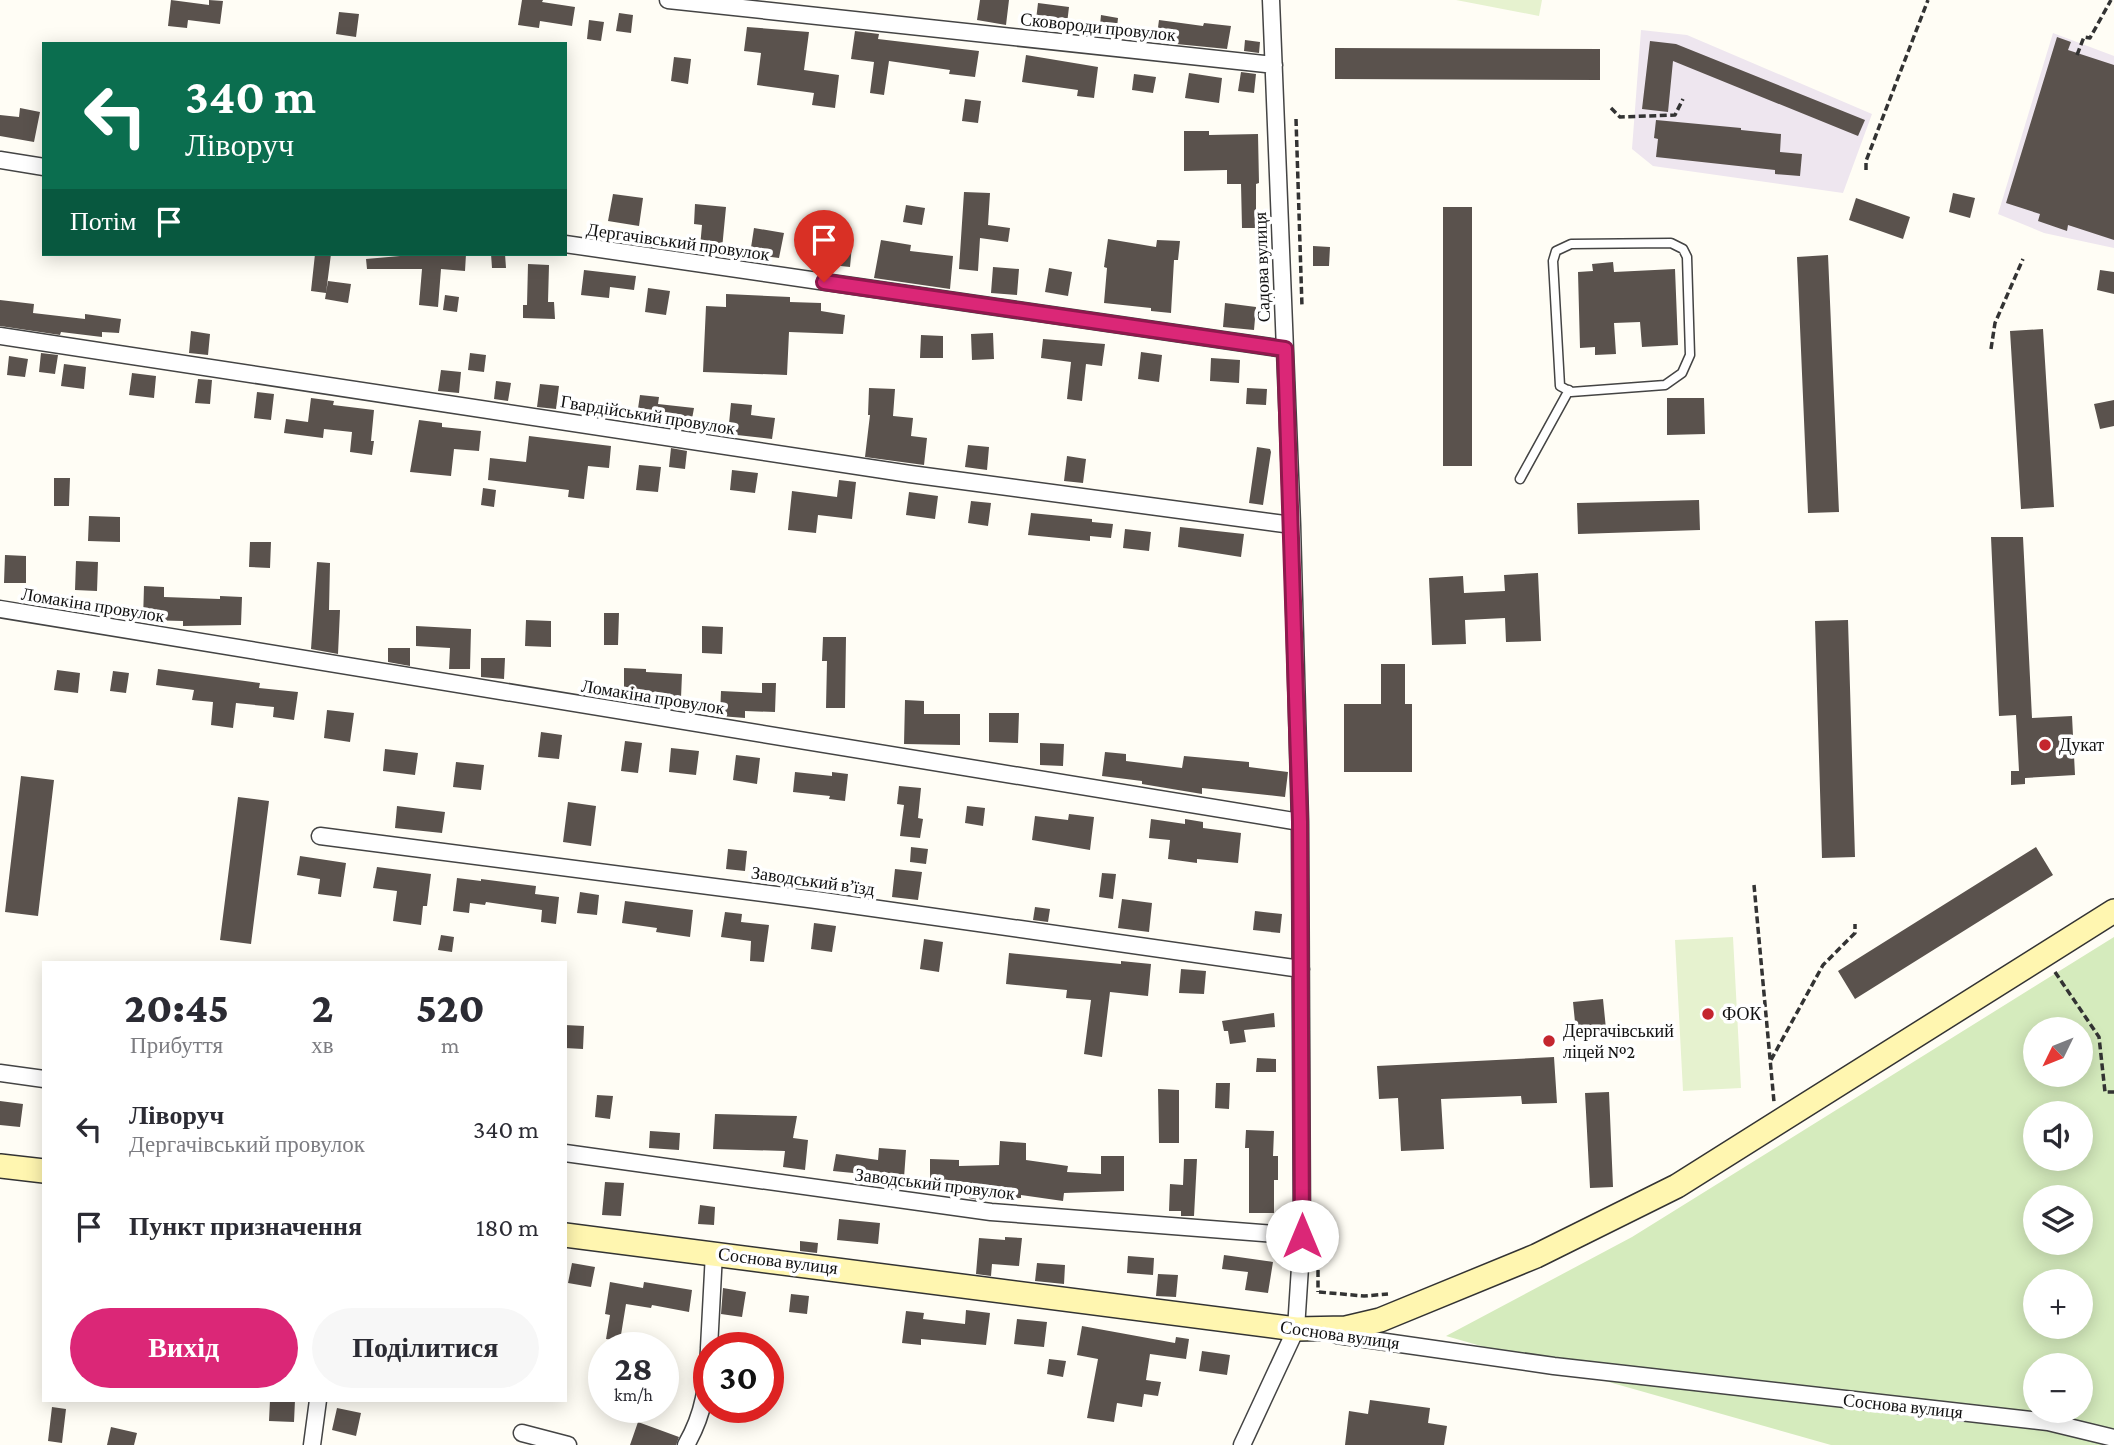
<!DOCTYPE html>
<html lang="uk">
<meta charset="utf-8">
<style>
body{margin:0;font-family:"Crimson Pro",serif;background:#f7f7f7;color:#2b2b33;height:100vh;display:flex;flex-direction:column;font-size:26px;white-space:nowrap}
*{box-sizing:border-box;margin:0}
p{font-size:23px;color:#7c7c81}
.icon{flex:none;width:38px;height:38px;fill:none;stroke:currentColor;stroke-width:2;stroke-linecap:round;stroke-linejoin:round}
.map{position:relative;flex:1;overflow:hidden}
.drawer{position:absolute;left:42px;top:961px;width:525px;height:441px;display:flex;flex-direction:column;background:#fff;border-radius:0px;box-shadow:0 4px 18px #0003}
.drawer>*{flex:none}
.top-card{position:absolute;left:42px;top:42px;width:525px;height:214px;border-radius:0px;box-shadow:0 4px 18px #0003;background:#0b6e4f;color:#fff;overflow:hidden}
.needle{width:46px;rotate:227deg}
.fabs{position:absolute;left:2023px;top:1017px;display:grid;gap:14px}
.fabs a{display:grid;place-items:center;width:70px;height:70px;border-radius:50%;background:#fff;box-shadow:0 4px 18px #0003;font-size:35px}
.speed{position:absolute;left:588px;top:1332px;display:flex;gap:14px;font-size:35px;font-weight:700;text-align:center}
.speed>*{display:grid;place-content:center;width:91px;height:91px;border-radius:50%;background:#fff;box-shadow:0 4px 18px #0003;line-height:1}
.speed small{font-size:18px;font-weight:400}
.speed .limit{border:10px solid #d22;background:#fff;color:#111}
.pin{position:absolute;display:grid;place-items:center;width:60px;height:60px;color:#fff;margin:-72px -30px;border-radius:50% 50% 50% 0;rotate:-45deg;box-shadow:0 0 7px #0007}
.pin .icon{rotate:45deg}
.me{position:absolute;width:77px;margin:-38px;rotate:0deg;stroke-linejoin:round;filter:drop-shadow(0 0 5px #0008)}
.turn{display:flex;align-items:center;gap:24px;height:147px;padding:0 28px;font-size:32px}
.turn .icon{width:91px;height:91px;stroke-width:2.5}
.turn b{display:block;font-size:49px;line-height:60px}
.then{display:flex;align-items:center;height:66px;padding:0 28px;background:#0003;gap:14px;font-size:26px}
.eta{display:flex;justify-content:space-evenly;align-items:center;height:119px;text-align:center}
.eta b{font-size:42px;font-weight:800;line-height:49px}
.action{display:flex;gap:14px;margin-top:auto;padding:14px 28px}
.action a{flex:1;height:80px;border-radius:42px;background:#db2777;color:#fff;font-size:28px;font-weight:800;line-height:80px;text-align:center}
.action a+a{background:#f7f7f7;color:#2b2b33}
ul{padding:0;list-style:none}
li{display:flex;align-items:center;gap:21px;height:98px;padding:0 28px}
li div{flex:1}
li b{display:block;font-size:26px}
li em{font-style:normal}
.map>svg:first-child{display:block}
.industrial{fill:#eee6ef}
.green{fill:#d5ebbd;fill-rule:evenodd}
.pitch{fill:#e6f2cf}
.building{fill:#5a524d}
.lines{fill:none;stroke-linecap:round;stroke-linejoin:round}
.lane-casing{stroke:#444;stroke-width:11}
.street-casing{stroke:#444;stroke-width:19}
.secondary-casing{stroke:#333;stroke-width:26}
.path{stroke:#333;stroke-width:3.5;stroke-dasharray:7 3.5;stroke-linecap:butt}
.lane{stroke:#fff;stroke-width:8}
.street{stroke:#fff;stroke-width:16}
.secondary{stroke:#fff6b0;stroke-width:23}
.route-casing{stroke:#8e194d;stroke-width:18}
.route{stroke:#db2777;stroke-width:12}
.poi-dot{fill:#c4262e;stroke:#fff;stroke-width:2.5}
.labels{text-anchor:middle;stroke-width:7;stroke-linejoin:round;paint-order:stroke}
.street-label{font-size:18px;fill:#111;stroke:#fff}
.poi-label{font-size:18px;fill:#111;stroke:#fff;text-anchor:start}
</style>
<div class="map">
<svg width="2114" height="1445" viewBox="0 0 2114 1445">
<rect width="100%" height="100%" fill="#fffdf5"/>
<path class="industrial" d="M1641 30 1687 35 1872 114 1843 193 1653 166 1632 149Z
M2053 33 2114 56V248L2044 233 1998 214Z"/>
<path class="green" d="M2114 937V1445H1831L1446 1336 1632 1237ZM2035 1029H2081V1074H2035ZM2035 1113H2081V1158H2035ZM2035 1197H2081V1242H2035ZM2035 1281H2081V1326H2035ZM2035 1365H2081V1410H2035Z"/>
<path class="pitch" d="M1456 0H1542L1539 16Z
M1733 937 1741 1088 1683 1091 1675 940Z"/>
<path class="building" d="M171 0 209 5V0L223 1 220 24 188 20 187 28 168 26Z
M522 0H543L542 2 575 7 572 26 540 21 539 28 518 25Z
M980 0H1009L1006 25 977 20Z
M1038 3 1069 7 1066 32 1035 28Z
M339 12 359 14 356 37 336 34Z
M619 13 633 15 631 33 616 31Z
M1101 15 1118 18 1116 37 1099 36Z
M589 20 604 22 601 41 587 39Z
M1159 20 1203 26 1204 23 1231 26 1227 49 1156 42Z
M747 27 809 32 804 70 839 75 835 108 812 105 814 93 757 85 761 53 744 51Z
M855 31 879 34 878 39 979 51 975 77 949 74 950 70 889 61 884 95 870 93 874 62 851 59Z
M2057 37 2071 42 2068 50 2114 65V240L2068 225 2067 231 2038 221 2040 214 2006 203Z
M1245 40 1260 42 1259 53 1244 51Z
M1650 41 1676 44 1865 120 1858 136 1673 61 1668 112 1642 109Z
M1335 48 1600 49V80L1335 79Z
M1026 55 1098 67 1094 98 1077 96 1078 90 1022 82Z
M674 57 691 59 688 84 671 81Z
M1241 72 1256 74 1254 93 1238 91Z
M1189 73 1222 78 1219 103 1185 98Z
M1134 74 1156 77 1153 93 1132 90Z
M965 99 981 101 978 123 962 121Z
M20 108 40 112 34 142 0 136V115L19 117Z
M1656 120 1741 128V130L1781 134 1780 152 1802 154 1800 176 1775 174V170L1656 157 1658 139 1654 138Z
M1184 131H1209V135L1258 134 1259 183 1256 184V228H1242L1241 184H1227V170L1184 171Z
M964 192 990 193 988 225 1010 228 1008 242 980 238 978 271 959 269Z
M1953 193 1975 198 1970 218 1949 212Z
M613 194 643 198 639 226 608 221Z
M1856 198 1910 217 1903 239 1849 220Z
M695 204 726 207 722 249 700 247 702 225 694 224Z
M906 205 925 208 922 225 903 222Z
M1443 207H1472V466H1443Z
M754 228 784 233 779 258 750 254Z
M826 232 853 235 850 267 822 264Z
M1108 239 1156 247 1157 240 1180 241 1178 260H1174L1171 313 1151 311V308L1104 303 1107 268 1104 267Z
M881 240 911 245 910 251 953 256 950 289 874 278Z
M1313 246 1330 247 1329 266H1313Z
M315 254H331L326 293 311 291Z
M400 254H466L465 271 441 269 438 307 419 305 422 269H367L366 259 400 256Z
M491 254H505L506 268H492Z
M1828 255 1839 512 1808 513 1797 257Z
M1613 262 1614 272 1675 269 1678 345 1642 347 1640 322 1614 323 1616 354 1595 355V347L1580 348 1578 272 1593 271 1592 264Z
M528 264 549 265 548 302H554L555 319 523 318V305H527Z
M993 267 1019 269 1017 295 991 293Z
M1049 268 1072 272 1068 296 1045 292Z
M584 270 636 276 634 290 610 287 609 298 581 295Z
M2100 270 2114 272V294L2097 290Z
M328 281 351 284 348 303 325 299Z
M648 288 670 291 666 315 645 312Z
M726 294 790 297V302L821 303V311L845 315 843 334 789 332 787 375 703 372 706 306 726 307Z
M445 295 459 297 457 312 443 310Z
M0 300 34 304 33 313 85 319V314L121 319 119 333 102 332V337L61 332 60 335 0 326Z
M1225 303 1256 307 1254 330 1223 327Z
M2043 329 2054 507 2021 509 2010 331Z
M191 331 210 334 208 355 189 353Z
M993 333 994 359 972 360 971 334Z
M921 335 943 336V358H920Z
M1043 339 1105 344 1102 366 1086 364 1082 401 1067 399 1071 362 1041 358Z
M1141 352 1162 355 1159 382 1138 379Z
M41 353 58 355 55 374 39 372Z
M470 353 486 355 484 372 468 370Z
M9 356 28 359 25 377 7 375Z
M1211 358 1240 360 1239 383 1210 381Z
M64 364 86 367 84 389 61 386Z
M441 370 461 372 459 393 438 391Z
M132 373 156 376 154 398 129 395Z
M198 379 212 380 210 404 195 403Z
M496 381 511 383 508 401 494 399Z
M540 384 559 386 556 409 537 407Z
M869 388 895 389 893 416 913 418 911 436 927 438 924 465 865 457 870 415H868Z
M1247 388 1267 389 1266 405 1246 404Z
M257 392 274 394 271 420 254 418Z
M640 395 659 397 658 404 694 408 690 430 636 422Z
M311 398 334 401 333 405 374 410 371 441H374L372 455 350 452 352 432 324 429 323 438 284 433 286 419 308 422Z
M1667 398H1704L1705 434 1667 435Z
M2114 400V426L2100 429 2094 404Z
M731 403 752 405 751 415 775 418 772 439 728 434Z
M419 420 442 423V427L481 431 479 451 454 449 451 476 410 472Z
M529 436 611 446 609 468 588 466 584 499 568 497 569 490 488 480 490 458 526 462Z
M968 445 989 447 987 470 965 467Z
M1257 447 1270 449 1271 452 1263 505 1249 503Z
M671 448 687 451 685 469 669 467Z
M1067 456 1086 459 1083 483 1064 481Z
M639 465 661 467 658 492 636 490Z
M732 470 758 473 755 493 730 490Z
M54 478H70L69 506H54Z
M839 480 856 482 852 519 818 515 816 533 788 530 792 491 837 497Z
M483 488 496 490 494 507 481 505Z
M909 492 938 496 935 519 906 515Z
M1699 500 1700 530 1578 534 1577 503Z
M971 501 991 503 988 526 968 523Z
M1031 513 1092 519V522L1113 524 1111 538 1090 536V541L1028 535Z
M89 516 120 517V542L88 541Z
M1180 527 1244 534 1241 557 1178 547Z
M1125 529 1151 532 1149 551 1123 548Z
M1991 537H2023L2032 718 2072 716 2075 775 2025 778V784L2011 785V771H2019L2016 715 1999 716Z
M250 542H271L270 568 249 567Z
M5 555 26 556V583H4Z
M76 561 98 562 97 591 75 590Z
M317 562 330 563 329 610H340L338 654 311 649Z
M1538 573 1541 641 1506 642 1505 618 1465 620 1466 644 1432 645 1429 578 1463 576 1464 593 1505 591 1504 575Z
M144 586 164 587V597L220 599V596L242 597 241 625 183 626V621L143 620Z
M604 613H619L618 645H604Z
M526 620 551 621V647L525 646Z
M1848 620 1855 857 1822 858 1815 621Z
M416 626 471 629 470 669H449L450 648 416 646Z
M702 626 723 627 722 654 702 653Z
M823 637H846L845 708H826L827 661H822Z
M388 648H410V666L388 662Z
M481 658H505L504 679 481 677Z
M1381 664H1405V704H1412V772H1344V704H1381Z
M624 668 646 669V672L682 674 681 698H663V693L624 691Z
M158 669 260 683 259 688 298 692 294 720 273 717 274 707 236 703 233 728 211 725 213 702 192 700 194 690 156 685Z
M57 670 80 673 78 693 54 690Z
M113 671 129 673 126 693 110 691Z
M762 683H776L775 712 745 711V718L720 716 721 691 762 693Z
M905 700 924 701V714H960V745L904 744Z
M327 710 354 713 350 742 324 738Z
M989 713H1019L1018 743 989 742Z
M541 732 562 735 559 759 538 757Z
M625 741 642 743 638 773 621 771Z
M1040 743 1064 744 1063 766 1040 765Z
M671 748 699 751 696 775 669 772Z
M385 749 418 753 415 775 383 771Z
M1105 752 1126 754V761L1182 768 1184 756 1249 762V767L1288 772 1285 797 1202 788V794L1142 784V781L1102 776Z
M736 755 760 758 757 784 733 780Z
M456 762 484 765 481 790 453 787Z
M795 772 832 776V772L848 774 845 801 829 799 830 796 793 792Z
M21 776 54 780 38 916 5 912Z
M899 786 921 788 918 818 923 819 920 838 900 836 904 805 897 804Z
M238 797 269 801 251 944 220 940Z
M568 802 596 806 591 846 563 842Z
M397 806 445 812 442 833 395 828Z
M967 806 985 808 983 826 965 823Z
M1069 814 1094 817 1090 850 1032 840 1035 816 1068 820Z
M1151 819 1185 824V819L1203 822V828L1241 833 1238 863 1197 859V863L1168 859 1170 840 1149 838Z
M911 847 928 849 926 864 910 862Z
M2036 847 2053 875 1855 999 1838 971Z
M728 849 747 851 745 871 726 869Z
M300 856 346 863 341 897 318 894 320 879 297 875Z
M377 867 431 874 427 906H423L421 925 393 921 397 891 373 888Z
M895 869 922 872 918 900 892 897Z
M1102 873 1116 874 1113 899 1099 897Z
M457 878 481 881V879L536 886 535 894 559 897 556 924 541 922 542 910 486 902 485 905 470 903 469 913 453 911Z
M580 892 599 895 597 915 577 913Z
M1122 899 1152 903 1149 932 1118 928Z
M625 901 693 910 690 937 656 932 657 928 622 923Z
M1035 907 1050 909 1048 922 1033 920Z
M1255 911 1282 914 1280 933 1253 930Z
M725 912 742 914 741 922 769 925 764 962 750 961 751 941 721 937Z
M814 923 836 926 832 952 811 949Z
M441 935 454 937 452 952 438 950Z
M924 939 943 942 939 972 920 969Z
M1009 953 1121 964V961L1151 964 1148 996 1110 992 1102 1057 1084 1054 1091 1000 1066 998 1067 990 1006 984Z
M1181 969 1206 971 1204 994 1179 993Z
M1603 999 1606 1029 1576 1032 1573 1002Z
M1274 1013 1275 1027 1244 1030 1246 1042 1230 1044 1228 1031H1224L1222 1021Z
M565 1025 584 1026 583 1049 565 1048Z
M1554 1057 1557 1103 1522 1104 1521 1096 1441 1099 1444 1149 1401 1151 1398 1098 1379 1099 1377 1066Z
M1257 1058 1276 1059V1072H1256Z
M1216 1083H1230L1229 1109 1215 1108Z
M1158 1089 1179 1090V1143H1159Z
M1609 1092 1613 1187 1590 1188 1585 1093Z
M597 1095 613 1096 610 1119 595 1117Z
M0 1101 23 1104 20 1127 0 1125Z
M715 1114 797 1116 793 1138 808 1140 805 1170 783 1167 785 1151 713 1149Z
M1246 1130 1274 1131 1273 1156H1278V1180H1274V1213H1249V1148H1245Z
M650 1131 680 1133 679 1150 649 1148Z
M1000 1141 1026 1143V1160L1068 1166 1067 1172 1101 1174V1156H1124V1191L1064 1193 1063 1201 1021 1195V1198L978 1200 969 1198 968 1182 930 1181V1159L959 1160V1166L999 1165Z
M879 1148 906 1150 904 1178 833 1171 836 1154 878 1160Z
M1184 1159H1197L1194 1216H1181V1211H1169L1170 1184 1183 1185Z
M605 1182 624 1183 621 1216 602 1215Z
M700 1205 715 1207 714 1225 698 1224Z
M839 1219 880 1223 878 1244 837 1240Z
M1005 1237 1022 1238 1019 1266 992 1264 991 1276 976 1274 979 1238 1005 1240Z
M800 1241 818 1243 817 1253 800 1251Z
M1224 1255 1273 1262 1268 1293 1245 1290 1248 1272 1222 1269Z
M1128 1256 1154 1258 1153 1275 1127 1273Z
M572 1263 595 1267 591 1287 568 1283Z
M1037 1263 1065 1265 1064 1284 1035 1281Z
M1158 1274 1178 1275 1176 1297 1156 1296Z
M610 1282 643 1288 644 1282 692 1290 689 1312 652 1305 651 1308 626 1304 620 1341 606 1339 610 1315 605 1314Z
M723 1288 746 1292 742 1317 721 1314Z
M791 1294 809 1296 807 1314 789 1312Z
M966 1310 990 1313 986 1345 921 1339V1345L902 1343 906 1311 924 1313 923 1319 965 1324Z
M1017 1319 1047 1322 1044 1347 1014 1344Z
M1082 1326 1175 1343 1176 1337 1189 1339 1186 1359 1150 1354 1146 1380 1161 1382 1158 1396 1144 1394 1142 1407 1117 1403 1114 1422 1087 1418 1098 1359 1077 1355Z
M1202 1351 1230 1355 1227 1375 1199 1371Z
M1049 1359 1066 1361 1063 1377 1047 1374Z
M270 1400H295L294 1422 269 1421Z
M1370 1400 1430 1408 1428 1423 1447 1426 1444 1445H1345L1349 1411 1368 1414Z
M52 1407 66 1409 62 1443 48 1441Z
M337 1408 361 1413 356 1436 332 1430Z
M638 1422 679 1437 676 1445H630Z
M111 1427 137 1433 134 1445H107Z"/>
<g class="lines">
<defs>
<path id="lane" d="M1671 243 1683 249 1687 257 1690 355 1682 373 1665 385 1571 392 1560 386 1553 261 1556 251 1571 244Z
M1520 479 1569 390"/>
<path id="street" d="M668 0 1274 65
M0 160 44 167
M565 244 1285 349
M0 336 910 474 1292 525
M0 609 1300 822
M320 836 816 900 1301 969
M0 1073 44 1079
M565 1153 991 1212 1302 1236
M1337 1335 1554 1366 2048 1422 2114 1438
M709 1348 714 1253
M522 1433 568 1445
M312 1445 318 1400
M686 1445C705 1412 707 1386 709 1349
M1242 1445 1296 1329 1302 1236 1300 822 1292 525 1271 0"/>
<path id="secondary" d="M0 1166 44 1171
M565 1235 1296 1329 1346 1328 1380 1320 1536 1256 1677 1186 2114 911"/>
</defs>
<use href="#lane" class="lane-casing"/>
<use href="#street" class="street-casing"/>
<use href="#secondary" class="secondary-casing"/>
<path class="path" d="M2077 55 2084 37 2090 38 2111 0
M1611 108 1620 117 1675 115 1683 99
M1296 119 1302 307
M1866 170V161L1928 0
M1991 349 1995 323 2023 259
M1754 885 1774 1102
M2055 972 2099 1037 2105 1092H2114
M1771 1060 1823 965 1855 933V924
M1318 1270V1292
M1319 1292 1364 1296 1388 1294"/>
<use href="#lane" class="lane"/>
<use href="#street" class="street"/>
<use href="#secondary" class="secondary"/>
</g>
<g class="lines">
<defs>
<path id="route" d="M824 282 1285 349 1300 822 1302 1236"/>
</defs>
<use href="#route" class="route-casing"/>
<use href="#route" class="route"/>
</g>
<g class="poi-dot">
<circle cx="2045" cy="745" r="7"/>
<circle cx="1708" cy="1014" r="7"/>
<circle cx="1549" cy="1041" r="7"/>
</g>
<g class="labels">
<g class="street-label">
<text transform="translate(1098 27) rotate(6)" y="6">Сковороди провулок</text>
<text transform="translate(678 242) rotate(8)" y="6">Дергачівський провулок</text>
<text transform="translate(1262 267) rotate(-92)" y="6">Садова вулиця</text>
<text transform="translate(648 415) rotate(9)" y="6">Гвардійський провулок</text>
<text transform="translate(93 605) rotate(9)" y="6">Ломакіна провулок</text>
<text transform="translate(653 697) rotate(9)" y="6">Ломакіна провулок</text>
<text transform="translate(813 881) rotate(8)" y="6">Заводський в’їзд</text>
<text transform="translate(935 1184) rotate(7)" y="6">Заводський провулок</text>
<text transform="translate(778 1261) rotate(7)" y="6">Соснова вулиця</text>
<text transform="translate(1340 1335) rotate(8)" y="6">Соснова вулиця</text>
<text transform="translate(1903 1406) rotate(6)" y="6">Соснова вулиця</text>
</g>
<g class="poi-label">
<text x="2059" y="751">Дукат</text>
<text x="1722" y="1020">ФОК</text>
<text x="1563" y="1037">Дергачівський<tspan x="1563" dy="21">ліцей №2</tspan></text>
</g>
</g>
</svg>
<div class="fabs">
<a><svg class="needle" viewBox="-14 -14 28 28"><path d="M0-13l5 13h-10z" fill="#e53935"/><path d="M0 13l5-13h-10z" fill="#7c7c81"/></svg></a>
<a><svg class="icon" aria-label="sound" viewBox="0 0 24 24"><path d="M4 9h4l5-4v14l-5-4H4zM17 9q2 3 0 6"/></svg></a>
<a><svg class="icon" aria-label="layers" viewBox="0 0 24 24"><path d="M12 4l9 5-9 5-9-5zM3 14l9 5 9-5"/></svg></a>
<a>+</a>
<a>−</a>
</div>
<div class="speed"><div>28<small>km/h</small></div><div class="limit">30</div></div>
<div class="pin" style="left:824px;top:282px;background:#d93025"><svg class="icon" aria-label="arrive" viewBox="0 0 24 24"><path d="M6 21V4h12l-3 4 3 4H6"/></svg></div>
<svg class="me" style="left:1302px;top:1236px" viewBox="-20 -20 40 40"><circle r="19" fill="#fff"/><path d="M0-13L10 11 0 6-10 11z" fill="#db2777"/></svg>
<div class="top-card">
<div class="turn"><svg class="icon" aria-label="left" viewBox="0 0 24 24"><path d="M17 20v-9H6M10 6l-5 5 5 5"/></svg><div><b>340 m</b>Ліворуч</div></div>
<div class="then">Потім<svg class="icon" aria-label="arrive" viewBox="0 0 24 24"><path d="M6 21V4h12l-3 4 3 4H6"/></svg></div>
</div>
<section class="drawer">
<div class="eta">
<div><b>20:45</b><p>Прибуття</p></div>
<div><b>2</b><p>хв</p></div>
<div><b>520</b><p>m</p></div>
</div>
<ul>
<li><svg class="icon" aria-label="left" viewBox="0 0 24 24"><path d="M17 20v-9H6M10 6l-5 5 5 5"/></svg><div><b>Ліворуч</b><p>Дергачівський провулок</p></div><em>340 m</em></li>
<li><svg class="icon" aria-label="arrive" viewBox="0 0 24 24"><path d="M6 21V4h12l-3 4 3 4H6"/></svg><div><b>Пункт призначення</b></div><em>180 m</em></li>
</ul>
<div class="action"><a>Вихід</a><a>Поділитися</a></div>
</section>
</div>
